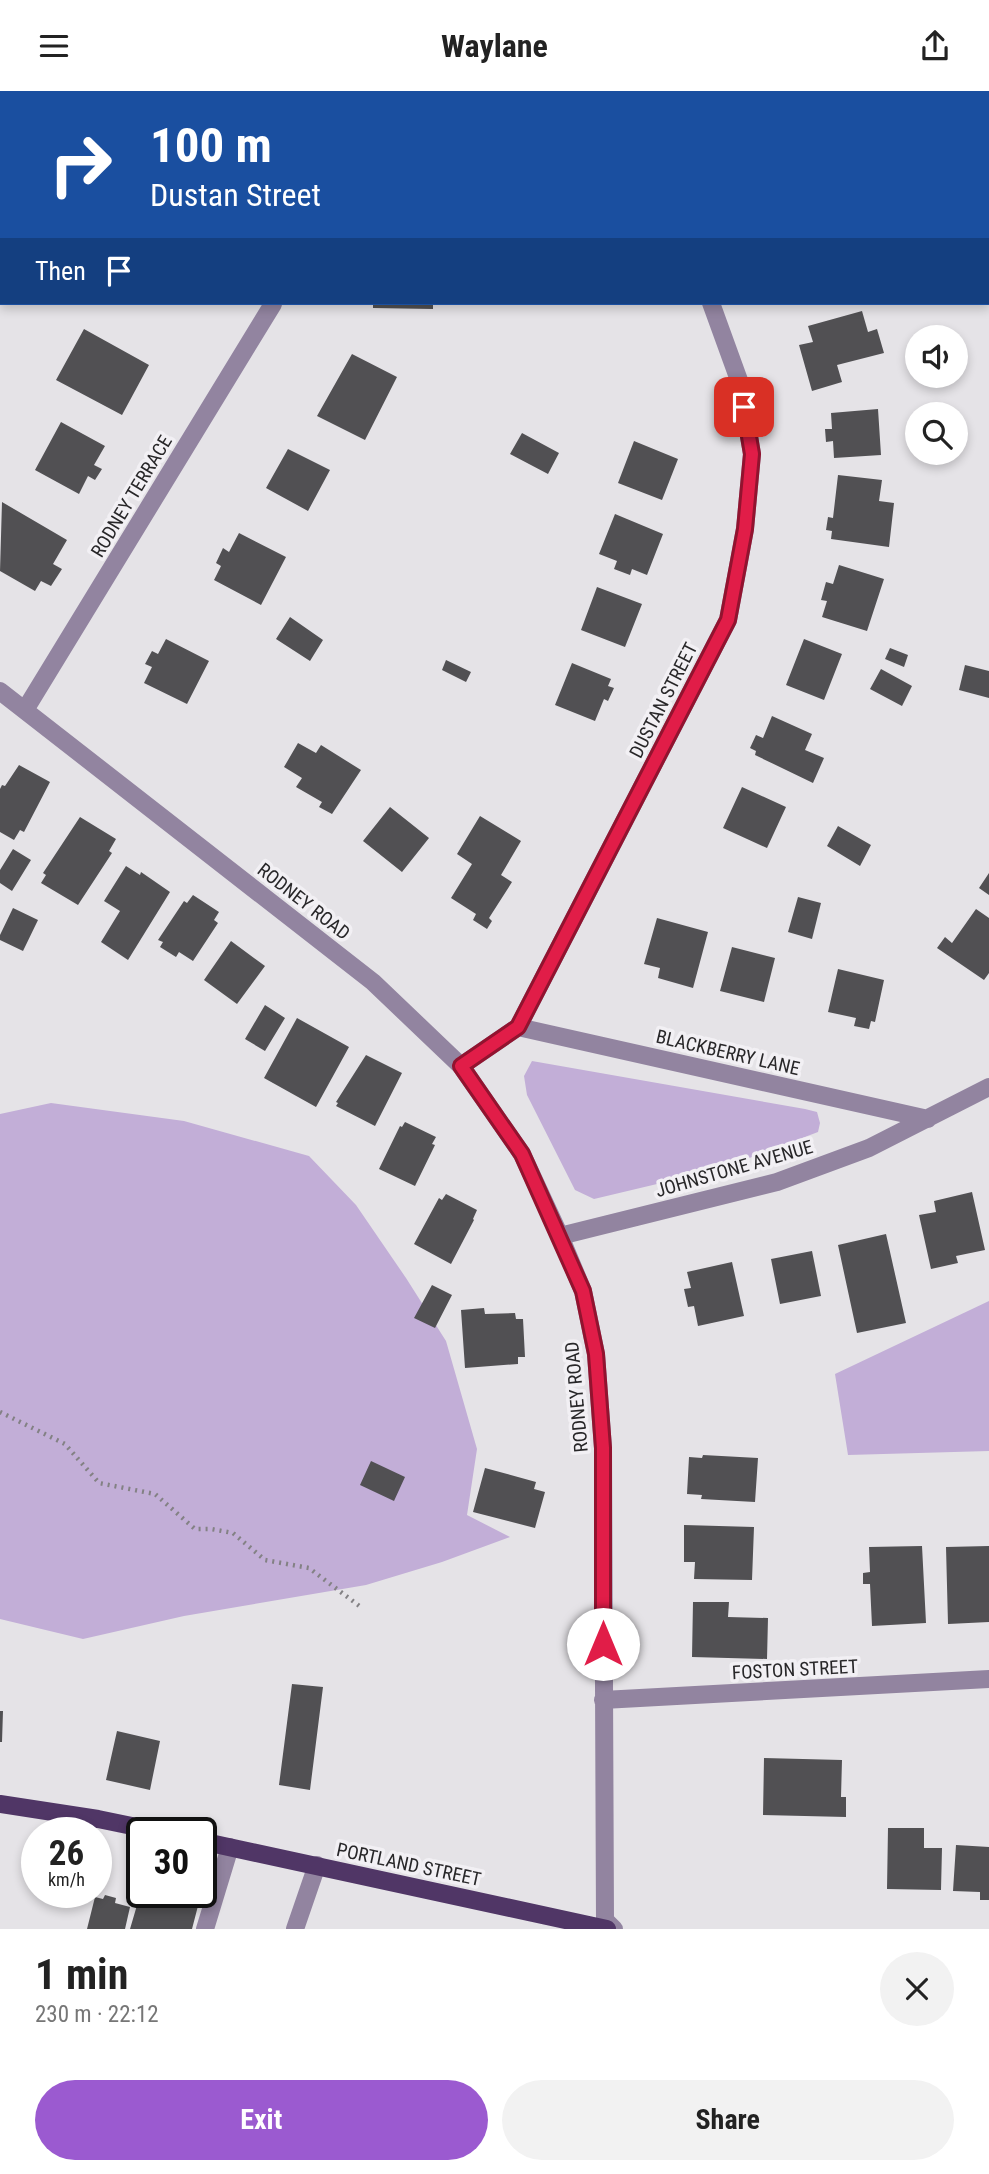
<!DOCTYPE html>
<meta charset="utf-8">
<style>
body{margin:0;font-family:"Roboto Condensed",sans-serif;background:#f2f2f2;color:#222;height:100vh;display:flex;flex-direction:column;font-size:26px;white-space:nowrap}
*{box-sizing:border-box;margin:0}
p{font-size:23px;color:#767676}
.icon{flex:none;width:38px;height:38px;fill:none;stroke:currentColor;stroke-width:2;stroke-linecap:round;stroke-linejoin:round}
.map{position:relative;height:1838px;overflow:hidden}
.panel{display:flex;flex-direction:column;background:#fff;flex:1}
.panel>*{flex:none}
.guide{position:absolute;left:0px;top:0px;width:990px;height:214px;box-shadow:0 4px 10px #0003;background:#1a4fa0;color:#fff;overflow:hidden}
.tools{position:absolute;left:905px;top:234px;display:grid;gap:14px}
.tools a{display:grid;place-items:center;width:63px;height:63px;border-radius:50%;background:#fff;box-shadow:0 4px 10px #0003;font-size:35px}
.speed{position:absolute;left:21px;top:1726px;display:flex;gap:14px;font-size:35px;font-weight:700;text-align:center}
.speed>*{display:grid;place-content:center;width:91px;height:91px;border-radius:50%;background:#fff;box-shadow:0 4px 10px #0003;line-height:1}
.speed small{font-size:18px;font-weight:400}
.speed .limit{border:4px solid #111;border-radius:10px;background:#fff;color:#111}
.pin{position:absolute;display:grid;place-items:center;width:60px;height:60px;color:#fff;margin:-30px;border-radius:14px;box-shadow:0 4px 10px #0006}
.me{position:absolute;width:77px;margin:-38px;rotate:0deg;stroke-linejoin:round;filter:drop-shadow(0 0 5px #0008)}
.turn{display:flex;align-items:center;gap:24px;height:147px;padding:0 35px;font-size:32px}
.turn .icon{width:91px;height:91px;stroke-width:2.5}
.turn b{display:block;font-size:49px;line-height:60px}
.then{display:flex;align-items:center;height:66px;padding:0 35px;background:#0003;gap:14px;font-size:26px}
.round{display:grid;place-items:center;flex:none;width:74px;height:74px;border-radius:37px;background:#f2f2f2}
.headline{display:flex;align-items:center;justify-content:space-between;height:119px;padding:0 35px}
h1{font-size:42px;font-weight:700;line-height:52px}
.button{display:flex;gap:14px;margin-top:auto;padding:14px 35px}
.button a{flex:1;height:80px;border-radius:42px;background:#9b5ad0;color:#fff;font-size:28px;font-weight:700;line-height:80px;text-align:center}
.button a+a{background:#f2f2f2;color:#222}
header{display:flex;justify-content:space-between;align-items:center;height:91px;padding:0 35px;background:#fff;font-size:32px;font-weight:700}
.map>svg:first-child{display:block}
.green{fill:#c2aed7}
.building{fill:#515053}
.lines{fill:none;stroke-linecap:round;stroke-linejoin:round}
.path{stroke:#838184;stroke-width:4.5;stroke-dasharray:2 5;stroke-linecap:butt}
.minor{stroke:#9284a0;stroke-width:18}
.major{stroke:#503666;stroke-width:18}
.route-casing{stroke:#92132f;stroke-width:18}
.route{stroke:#e11d48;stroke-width:12}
.labels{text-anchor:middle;stroke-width:7;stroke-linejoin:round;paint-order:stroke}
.street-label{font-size:19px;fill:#282729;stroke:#f2f0f4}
</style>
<header><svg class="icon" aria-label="menu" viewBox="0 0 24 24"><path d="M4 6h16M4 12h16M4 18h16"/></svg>Waylane<svg class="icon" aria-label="share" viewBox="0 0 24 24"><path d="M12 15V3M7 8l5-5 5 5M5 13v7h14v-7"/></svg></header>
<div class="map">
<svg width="989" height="1838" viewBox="0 0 989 1838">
<rect width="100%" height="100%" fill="#e5e3e7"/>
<path class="green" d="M532 970 805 1018 817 1021 820 1032 818 1041 720 1078 594 1108 575 1099 527 1004 524 985Z
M51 1012 184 1030 309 1065 356 1114 406 1187 446 1250 477 1358 467 1424 510 1446 442 1471 366 1494 184 1525 83 1548 0 1528V1023Z
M989 1210V1360L848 1364 835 1283Z"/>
<path class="building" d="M373 212H433V218L373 217Z
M862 220 868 241 877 238 884 262 837 274 842 291 812 300 799 254 813 251 808 235Z
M84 238 149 274 122 324 56 289Z
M352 263 397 286 365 349 317 325Z
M878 318 881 364 834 367 833 350 826 351 825 338H832L831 322Z
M61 331 105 355 94 374 102 378 95 389 88 385 79 403 35 379Z
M522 342 559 362 548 383 510 363Z
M634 350 678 368 662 409 618 392Z
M288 358 330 379 308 420 266 397Z
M838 384 882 389 879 410 894 412 889 456 831 448 832 440 826 439 828 426 833 427Z
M2 411 67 449 53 473 62 478 51 495 41 490 35 500 0 480Z
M615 423 663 443 647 484 632 478 630 484 614 478 617 470 599 463Z
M239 442 286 466 261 514 214 489 221 475 216 472 223 457 229 461Z
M839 474 884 488 867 540 822 526 827 510 821 509 826 491 833 493Z
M597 496 642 513 625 556 581 539Z
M290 526 323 549 310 570 276 548Z
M166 548 209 570 187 613 144 592 152 576 145 573 152 560 158 563Z
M804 548 842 563 824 609 786 594Z
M890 557 908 564 904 576 885 568Z
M446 569 471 581 466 591 442 579Z
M572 572 611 588 608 595 614 597 608 610 604 608 595 630 555 614Z
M965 574 989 580V607L959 599Z
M881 578 912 595 902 615 870 598Z
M772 625 812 643 805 659 824 667 813 692 755 664 756 660 750 657 756 644 763 647Z
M298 652 316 662 321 654 361 679 332 723 319 716 322 711 296 696 302 687 284 676Z
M19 674 50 691 24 741 20 739 14 749 0 741V698L2 694 5 695Z
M742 696 786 716 767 757 723 737Z
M390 716 429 747 402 781 363 750Z
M480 725 521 750 501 784 512 791 489 827 492 830 487 838 473 829 476 823 451 807 472 773 457 763Z
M80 726 116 748 109 760 112 762 78 814 41 792 46 784 43 782Z
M838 735 871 754 860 775 827 755Z
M13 758 31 769 12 800 0 792V779Z
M126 775 140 784 141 781 170 801 128 869 101 851 120 820 104 810Z
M989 782V804L979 797Z
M193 804 219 821 214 829 218 832 193 870 179 861 176 866 160 856 163 851 158 849 184 810 187 812Z
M798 806 821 812 812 848 788 841Z
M13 817 38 829 23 860 0 849V844Z
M976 818 989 827V882L984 889 937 857 945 846 952 852Z
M657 827 708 841 693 897 658 887 660 877 644 873Z
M231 850 265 875 237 913 204 889Z
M732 856 775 867 764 911 720 900Z
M838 878 884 889 875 931 871 930 869 938 854 935 856 927 828 921Z
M265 914 285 927 265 960 245 948Z
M297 927 349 956 316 1016 264 987Z
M366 964 402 982 375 1035 336 1015 338 1012 336 1011Z
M405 1031 436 1046 432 1053 435 1054 415 1095 379 1078 400 1035 402 1036Z
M972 1101 985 1159 956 1165 958 1172 931 1178 919 1124 936 1121 934 1110Z
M446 1103 477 1119 473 1128 474 1129 451 1173 414 1153 439 1107 442 1109Z
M886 1143 906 1232 857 1242 838 1154Z
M812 1160 821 1205 780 1213 771 1168Z
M732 1171 744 1225 698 1235 694 1215 688 1216 684 1198 691 1197 687 1181Z
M432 1194 452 1204 435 1237 414 1227Z
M484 1217 485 1223 515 1222 516 1228H523L525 1266H518V1273L465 1277 461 1219Z
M703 1364 758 1367 755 1411 701 1408 702 1404 687 1403 689 1366 702 1367Z
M371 1370 405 1386 394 1410 360 1394Z
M485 1377 536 1391 534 1398 545 1401 535 1437 473 1421Z
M684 1434 754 1436 752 1489 694 1488 695 1471H684Z
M922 1455 926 1532 872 1535 870 1493H863V1482L870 1481 869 1456Z
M989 1455V1531L948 1533 946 1456Z
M693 1511H729L728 1526 768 1527 767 1568 692 1566Z
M292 1593 323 1596 310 1699 279 1694Z
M0 1620H3L2 1651H0Z
M117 1640 160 1650 150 1699 106 1689Z
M764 1667 842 1669 841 1706H846V1726L763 1724Z
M888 1737H924V1757H942L941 1799 887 1798Z
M956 1754 989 1756V1809H980V1801L953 1800Z
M169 1802 199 1811 192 1838H130L140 1804Z
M105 1804 116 1807 115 1812 130 1816 125 1838H87L95 1806 103 1808Z"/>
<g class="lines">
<path class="path" d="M0 1321 65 1353 99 1392 155 1403 195 1438H211L233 1442 265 1469 309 1477 362 1517"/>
<path class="minor" d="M635 0V2
M0 600 373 891 461 975 522 1063 560 1145 583 1200 596 1263 603 1357 605 1829 614 1838
M25 619 273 213
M518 936 928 1028
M461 975 518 936 728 529 745 438 752 363 740 292 711 212
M560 1145 777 1091 869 1057 989 996
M603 1609 989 1588
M205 1838 230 1756
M295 1838 317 1774"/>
<path class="major" d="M0 1713 98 1728 161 1741
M201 1750 607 1838"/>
</g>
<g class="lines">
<defs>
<path id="route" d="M603 1553V1357L596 1263 583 1200 522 1063 461 975 518 936 728 529 745 438 752 363 744 316"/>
</defs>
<use href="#route" class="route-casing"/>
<use href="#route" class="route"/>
</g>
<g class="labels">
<g class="street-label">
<text transform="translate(131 405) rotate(-59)" y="7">RODNEY TERRACE</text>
<text transform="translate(663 609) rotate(-63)" y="7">DUSTAN STREET</text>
<text transform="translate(304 810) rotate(38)" y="7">RODNEY ROAD</text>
<text transform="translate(728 961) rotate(13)" y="7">BLACKBERRY LANE</text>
<text transform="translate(734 1077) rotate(-16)" y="7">JOHNSTONE AVENUE</text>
<text transform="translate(576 1306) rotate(-95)" y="7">RODNEY ROAD</text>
<text transform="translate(795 1578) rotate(-3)" y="7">FOSTON STREET</text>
<text transform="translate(409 1773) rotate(12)" y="7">PORTLAND STREET</text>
</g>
</g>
</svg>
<div class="tools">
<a><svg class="icon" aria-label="sound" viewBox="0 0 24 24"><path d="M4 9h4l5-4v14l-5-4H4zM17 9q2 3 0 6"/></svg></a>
<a><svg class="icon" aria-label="search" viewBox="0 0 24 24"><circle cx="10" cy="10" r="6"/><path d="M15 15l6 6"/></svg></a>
</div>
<div class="speed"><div>26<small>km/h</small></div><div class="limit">30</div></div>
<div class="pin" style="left:744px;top:316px;background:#d93025"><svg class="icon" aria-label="arrive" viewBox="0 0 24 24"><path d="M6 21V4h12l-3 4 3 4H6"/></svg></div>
<svg class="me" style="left:603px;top:1553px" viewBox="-20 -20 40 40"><circle r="19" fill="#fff"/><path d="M0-13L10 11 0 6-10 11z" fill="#e11d48"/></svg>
<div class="guide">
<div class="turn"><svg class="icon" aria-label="right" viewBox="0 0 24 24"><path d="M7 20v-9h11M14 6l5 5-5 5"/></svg><div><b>100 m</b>Dustan Street</div></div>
<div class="then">Then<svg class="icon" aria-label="arrive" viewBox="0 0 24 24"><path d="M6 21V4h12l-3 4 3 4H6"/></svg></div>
</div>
</div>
<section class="panel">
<div class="headline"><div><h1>1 min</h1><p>230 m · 22:12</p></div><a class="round"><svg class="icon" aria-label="close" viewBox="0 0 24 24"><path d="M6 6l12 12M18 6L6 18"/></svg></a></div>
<div class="button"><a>Exit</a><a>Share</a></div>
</section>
